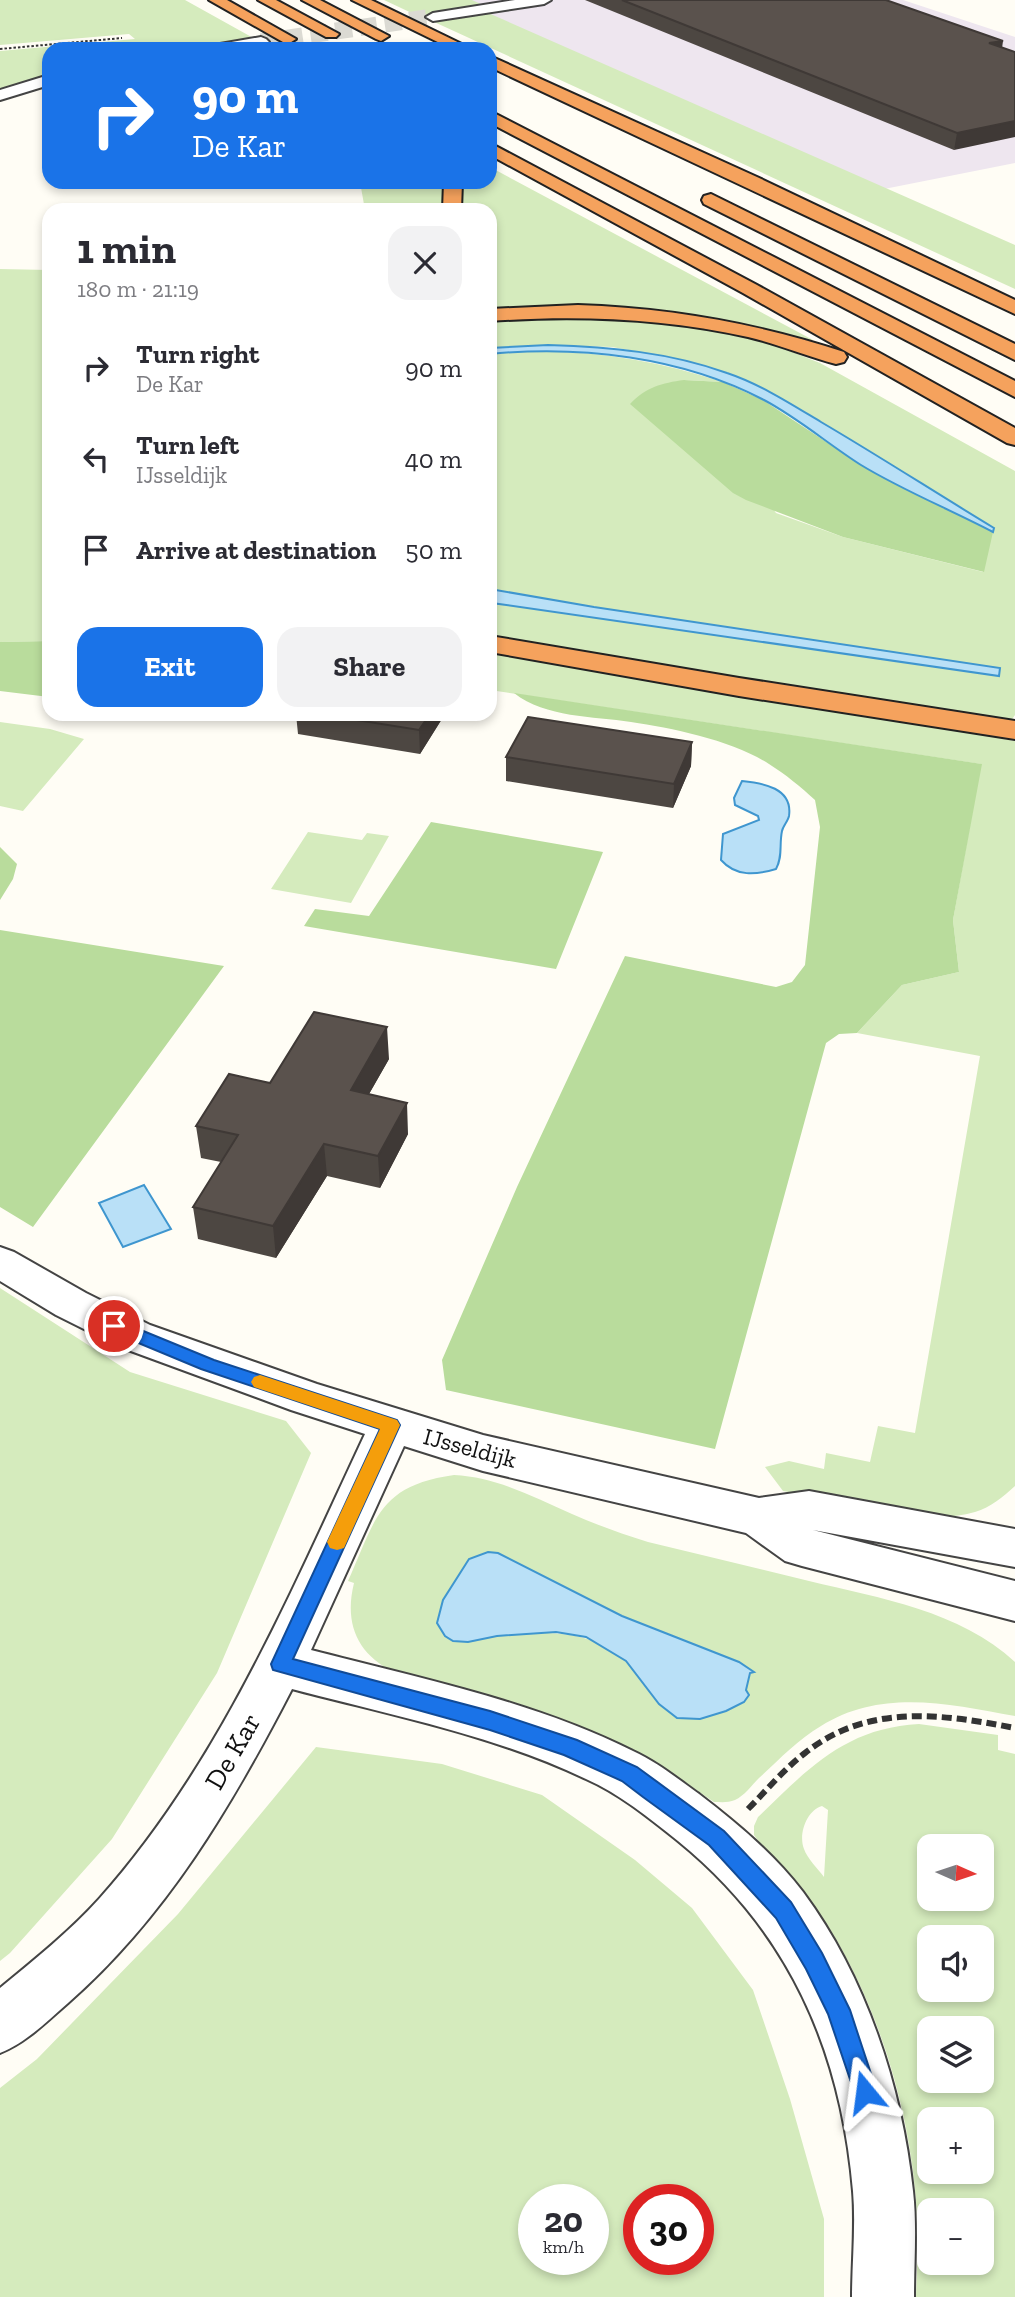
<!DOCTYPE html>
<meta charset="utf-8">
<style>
body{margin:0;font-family:"Zilla Slab",serif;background:#f2f2f3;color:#2b2b33;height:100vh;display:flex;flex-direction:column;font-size:26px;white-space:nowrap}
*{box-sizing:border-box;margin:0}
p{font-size:23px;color:#7c7c81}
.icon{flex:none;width:38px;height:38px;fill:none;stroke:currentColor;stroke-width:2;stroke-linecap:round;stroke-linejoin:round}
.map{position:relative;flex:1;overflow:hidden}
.drawer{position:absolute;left:42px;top:203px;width:455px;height:518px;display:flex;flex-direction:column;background:#fff;border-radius:21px;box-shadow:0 4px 10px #0003}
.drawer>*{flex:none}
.hud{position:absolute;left:42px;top:42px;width:455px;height:147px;border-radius:21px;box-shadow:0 4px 10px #0003;background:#1a73e8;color:#fff;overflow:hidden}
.needle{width:46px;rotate:93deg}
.fabs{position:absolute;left:917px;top:1834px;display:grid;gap:14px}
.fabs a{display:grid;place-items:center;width:77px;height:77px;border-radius:14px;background:#fff;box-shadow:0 4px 10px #0003;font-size:35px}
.speed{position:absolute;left:518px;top:2184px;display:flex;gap:14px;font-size:35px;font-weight:700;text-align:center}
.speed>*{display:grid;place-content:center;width:91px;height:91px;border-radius:50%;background:#fff;box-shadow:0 4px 10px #0003;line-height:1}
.speed small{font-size:18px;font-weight:400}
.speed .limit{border:10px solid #d22;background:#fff;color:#111}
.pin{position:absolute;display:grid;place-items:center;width:60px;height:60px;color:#fff;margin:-30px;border:4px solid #fff;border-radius:50%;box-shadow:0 2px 7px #0007}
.me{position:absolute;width:77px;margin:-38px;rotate:344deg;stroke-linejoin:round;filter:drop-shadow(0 0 5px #0008)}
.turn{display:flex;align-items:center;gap:24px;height:147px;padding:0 35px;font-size:32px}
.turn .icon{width:91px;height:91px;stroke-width:2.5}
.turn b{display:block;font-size:49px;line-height:60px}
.round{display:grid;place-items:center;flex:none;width:74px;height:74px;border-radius:21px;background:#f2f2f3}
.overview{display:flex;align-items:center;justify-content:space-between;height:119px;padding:0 35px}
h1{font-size:42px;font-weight:700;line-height:52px}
.button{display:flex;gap:14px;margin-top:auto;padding:14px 35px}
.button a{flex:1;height:80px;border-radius:21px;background:#1a73e8;color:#fff;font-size:28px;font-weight:700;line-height:80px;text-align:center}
.button a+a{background:#f2f2f3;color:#2b2b33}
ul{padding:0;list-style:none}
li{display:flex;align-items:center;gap:21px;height:91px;padding:0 35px}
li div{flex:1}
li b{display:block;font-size:26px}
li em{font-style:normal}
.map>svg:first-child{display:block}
.industrial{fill:#eee6ef}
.green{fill:#d5ebbd;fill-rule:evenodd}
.forest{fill:#b9dc9c}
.water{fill:#b9e0f7;stroke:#3f96cf;stroke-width:2}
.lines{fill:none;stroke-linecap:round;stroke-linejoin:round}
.minor-tunnel{stroke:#dbdad3;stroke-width:17;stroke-dasharray:17 8;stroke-linecap:butt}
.minor-casing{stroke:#444;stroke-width:4}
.motorway-casing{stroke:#222;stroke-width:4}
.path-far1{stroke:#333;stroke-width:2;stroke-dasharray:2.5 2;stroke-linecap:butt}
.path{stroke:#333;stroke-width:6;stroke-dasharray:10 5;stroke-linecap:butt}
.minor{fill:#fff;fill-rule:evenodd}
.motorway{fill:#f5a25d;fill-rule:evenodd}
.wall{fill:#4d4742}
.shaded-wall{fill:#3f3936}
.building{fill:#5a524d;stroke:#3f3936;stroke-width:2}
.route{fill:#1a73e8;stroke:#114b97;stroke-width:2}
.slow{fill:#f59e0b}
.labels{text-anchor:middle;stroke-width:7;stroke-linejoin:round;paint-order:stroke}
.street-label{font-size:24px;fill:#111;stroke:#fff}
.near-street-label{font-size:28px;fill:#111;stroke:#fff}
</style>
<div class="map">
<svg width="1015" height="2297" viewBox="0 0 1015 2297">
<rect width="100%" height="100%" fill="#fffdf5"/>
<path class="industrial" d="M435 0H903L1015 37V163L869 192Z"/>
<path class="green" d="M0 0H185L257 40 197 49H49V76L0 90V51L135 39 129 34 0 45Z
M384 0H472L485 6 418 16Z
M486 12 1015 245V289L432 21Z
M490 167 813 340 787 350 820 363 1015 471V715L999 738 1015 741V1486C1003 1497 991 1507 975 1512 922 1528 837 1501 783 1491L765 1467 789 1461 824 1469 826 1453 870 1462 878 1426 915 1433 980 1056 857 1033 902 985 959 972 953 920 981 764 490 690V603L998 676 490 589V354C570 346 647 357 723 382L684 380 776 513 843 537 983 572 993 528 727 373 668 357 612 347 548 345 490 348V210H365L360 182H490Z
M0 269 49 270V641L0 642Z
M0 722 50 729 84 739 23 811 0 806Z
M308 832 362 840 367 833 389 836 351 903 271 889Z
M0 1288 130 1372 286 1421 311 1453 217 1673 112 1839 10 1953 0 1961Z
M454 1475C497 1477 533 1497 572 1514 597 1525 622 1534 648 1542 702 1555 756 1568 809 1581 880 1598 960 1611 1015 1662V1716C950 1704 881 1688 821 1726 797 1740 779 1760 759 1778 752 1785 744 1796 735 1800 728 1803 721 1802 714 1802 681 1780 650 1757 614 1741 548 1710 465 1692 394 1672 357 1654 344 1623 354 1583L348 1581C376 1519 378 1486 454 1475ZM622 1616 739 1662 750 1673 746 1691 659 1704C648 1690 638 1673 626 1661 591 1628 541 1631 497 1636 479 1639 463 1646 445 1636Z
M919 1724 998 1735V1750L1015 1754V2297H916C917 2271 918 2244 917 2217 912 2117 881 2011 828 1926 806 1892 777 1867 754 1835V1826L758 1817C808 1769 845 1728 919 1724ZM822 1806 828 1810 824 1877C818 1869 807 1858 804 1849 798 1834 807 1810 822 1806ZM929 1846H982V1899H929ZM929 1937H982V1990H929ZM929 2028H982V2081H929ZM929 2119H982V2172H929ZM929 2210H982V2263H929Z
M316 1747 442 1764 542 1795 635 1860 692 1908 753 1990 790 2099 824 2219V2297H0V2088L37 2059 178 1914ZM534 2200H593V2259H534ZM639 2200H698V2259H639Z"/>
<path class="forest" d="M684 380 723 382 763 400 861 465 993 532 984 572 843 537 746 500 733 493 630 404C646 387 662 383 684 380Z
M49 641V697L0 691V642Z
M514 693 982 764 953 920 959 972 902 985 857 1033 839 1034 826 1043 715 1449 446 1390 442 1360 517 1187 625 956 776 987 792 982 805 965 820 827 815 800C801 787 785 774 769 764 734 741 673 728 631 722 593 716 546 718 514 693Z
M431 822 603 852 556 969 304 926 315 909 369 916Z
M0 847 17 864 13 879 0 900Z
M0 930 224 966 33 1227 0 1207Z"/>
<path class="water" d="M548 345C609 347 669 352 727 373 760 384 791 404 821 422 879 456 936 493 994 528L993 532C949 509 902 490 861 465 828 444 798 418 764 400 682 357 580 345 490 354V348Z
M490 589 594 607 1000 668 999 676 492 603Z
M742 781C763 783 793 788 789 816 788 821 783 826 782 831 779 845 783 856 776 869 756 875 736 877 721 860L723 834 759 820 758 816 735 805 734 798Z
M144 1185 171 1229 123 1247 99 1203Z
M488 1552 498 1553 622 1616 739 1662 754 1672 750 1673 746 1690 749 1695 744 1702 726 1711 700 1719 677 1718 659 1704 626 1661 586 1637 556 1632 497 1636 468 1642 453 1641 445 1636 437 1623 443 1600 469 1559Z"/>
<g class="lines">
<path class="minor-tunnel" d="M261 42 433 17"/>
<defs>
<path id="minor" d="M515 0H551L544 4 433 21 426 17 433 13Z
M261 37 266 39 269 42 266 45 247 49H212L220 44Z
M49 75V85L0 100V90Z
M0 1247 14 1252 86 1293 150 1325 317 1384 483 1435 759 1498 809 1491 1015 1529V1567L813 1530 1015 1581V1621L802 1566 785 1561 746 1533 483 1471 404 1446 311 1650C419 1678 533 1701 633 1751 657 1762 678 1779 699 1794 737 1823 774 1854 803 1892 866 1977 902 2087 913 2191 917 2226 914 2262 914 2297H852C852 2262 856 2226 853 2191 841 2050 789 1931 678 1841 649 1818 620 1794 586 1779 494 1735 390 1715 292 1689 232 1805 167 1916 68 2003 46 2022 27 2042 0 2053V1988C34 1960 69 1932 99 1899 219 1765 290 1594 365 1434L291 1410 120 1347 56 1315 0 1281Z"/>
<path id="motorway" d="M209 0H227L296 39 288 44 283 42Z
M258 0H276L339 34 336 37H326Z
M302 0H320L389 36 381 41 376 39Z
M352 0H371L472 49H452Z
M490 56 757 177 1015 300V314L490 67Z
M490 111 1015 381V397L490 123Z
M490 143 757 285 1015 428V445L1007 443 743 293 490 155Z
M444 182H462L461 210H443Z
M711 194 1015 344V360L704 204 702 200 704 196Z
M578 305C670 308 756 323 844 352L847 357 844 362 836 364C806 356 778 344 748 337 663 318 577 315 490 321V309Z
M490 636 739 678 1015 721V739L739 696 490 652Z"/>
</defs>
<use href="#minor" class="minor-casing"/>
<use href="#motorway" class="motorway-casing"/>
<path class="path-far1" d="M0 49 122 38"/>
<path class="path" d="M748 1809C767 1790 784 1769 805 1753 868 1703 942 1714 1015 1728"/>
<use href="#minor" class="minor"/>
<use href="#motorway" class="motorway"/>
</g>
<path class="wall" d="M585 0H886L1002 48 954 150Z
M296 714H445L420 754 298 734Z
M692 742 691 766 673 808 506 781V757Z
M389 1059 369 1094 408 1134 380 1188 327 1176 276 1258 198 1239 193 1207 221 1162 201 1158 196 1126 270 1083Z"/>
<path class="shaded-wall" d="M1003 41 1001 56 989 43Z
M1015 121V137L954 150 957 133Z
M430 714H445L420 754 419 730Z
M692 742 691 766 673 808 674 784Z
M387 1027 389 1059 353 1122 351 1090Z
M407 1103 408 1134 380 1188 378 1156Z
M324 1144 327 1176 276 1258 273 1226Z"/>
<path class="building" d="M622 0H886L1003 41 989 43 1015 52V121L957 133Z
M319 714H430L419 730Z
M528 717 692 742 674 784 506 757Z
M314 1012 387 1027 351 1090 407 1103 378 1156 324 1144 273 1226 193 1207 238 1135 196 1126 229 1074 270 1083Z"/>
<path class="route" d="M114 1319 214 1360 397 1420 400 1425 293 1659 490 1711 577 1740 637 1767 724 1831 791 1902 822 1953 850 2010 877 2092 874 2100 865 2104 857 2100 828 2014 806 1969 776 1918 709 1845 643 1797 622 1781 564 1755 490 1730 273 1670 271 1664 380 1429 201 1369 107 1330 105 1326 107 1321Z"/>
<path class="slow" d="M260 1375 397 1420 400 1425 344 1548 337 1550 330 1548 327 1542 380 1429 254 1387 251 1382 254 1377Z"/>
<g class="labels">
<g class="street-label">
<text transform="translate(470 1448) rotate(15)" y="8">IJsseldijk</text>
</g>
<g class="near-street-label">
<text transform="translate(232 1751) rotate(-60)" y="10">De Kar</text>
</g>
</g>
</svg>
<div class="fabs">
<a><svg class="needle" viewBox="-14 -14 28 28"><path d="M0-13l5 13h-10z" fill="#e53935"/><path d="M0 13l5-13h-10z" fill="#7c7c81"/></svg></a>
<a><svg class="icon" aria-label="sound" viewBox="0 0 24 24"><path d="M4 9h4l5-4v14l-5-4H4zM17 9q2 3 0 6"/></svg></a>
<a><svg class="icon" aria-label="layers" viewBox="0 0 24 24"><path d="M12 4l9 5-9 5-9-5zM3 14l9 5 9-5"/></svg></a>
<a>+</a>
<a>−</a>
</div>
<div class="speed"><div>20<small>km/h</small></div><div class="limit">30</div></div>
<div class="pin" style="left:114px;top:1326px;background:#d93025"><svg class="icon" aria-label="arrive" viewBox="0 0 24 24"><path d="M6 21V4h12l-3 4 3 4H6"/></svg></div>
<svg class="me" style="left:865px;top:2092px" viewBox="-20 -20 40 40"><path d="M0-17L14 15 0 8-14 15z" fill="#1a73e8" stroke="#fff" stroke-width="4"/></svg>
<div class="hud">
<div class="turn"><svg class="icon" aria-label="right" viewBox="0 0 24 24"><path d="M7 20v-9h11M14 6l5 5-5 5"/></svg><div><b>90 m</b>De Kar</div></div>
</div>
<section class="drawer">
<div class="overview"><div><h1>1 min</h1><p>180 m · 21:19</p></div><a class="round"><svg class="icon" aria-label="close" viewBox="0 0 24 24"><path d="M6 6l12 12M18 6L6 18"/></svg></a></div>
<ul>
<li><svg class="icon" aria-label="right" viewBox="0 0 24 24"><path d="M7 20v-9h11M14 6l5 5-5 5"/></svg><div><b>Turn right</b><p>De Kar</p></div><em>90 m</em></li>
<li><svg class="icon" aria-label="left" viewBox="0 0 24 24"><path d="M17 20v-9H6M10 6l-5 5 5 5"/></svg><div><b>Turn left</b><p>IJsseldijk</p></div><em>40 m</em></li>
<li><svg class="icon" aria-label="arrive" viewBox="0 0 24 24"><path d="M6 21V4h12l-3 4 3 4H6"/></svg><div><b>Arrive at destination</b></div><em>50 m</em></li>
</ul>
<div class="button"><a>Exit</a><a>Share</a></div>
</section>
</div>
